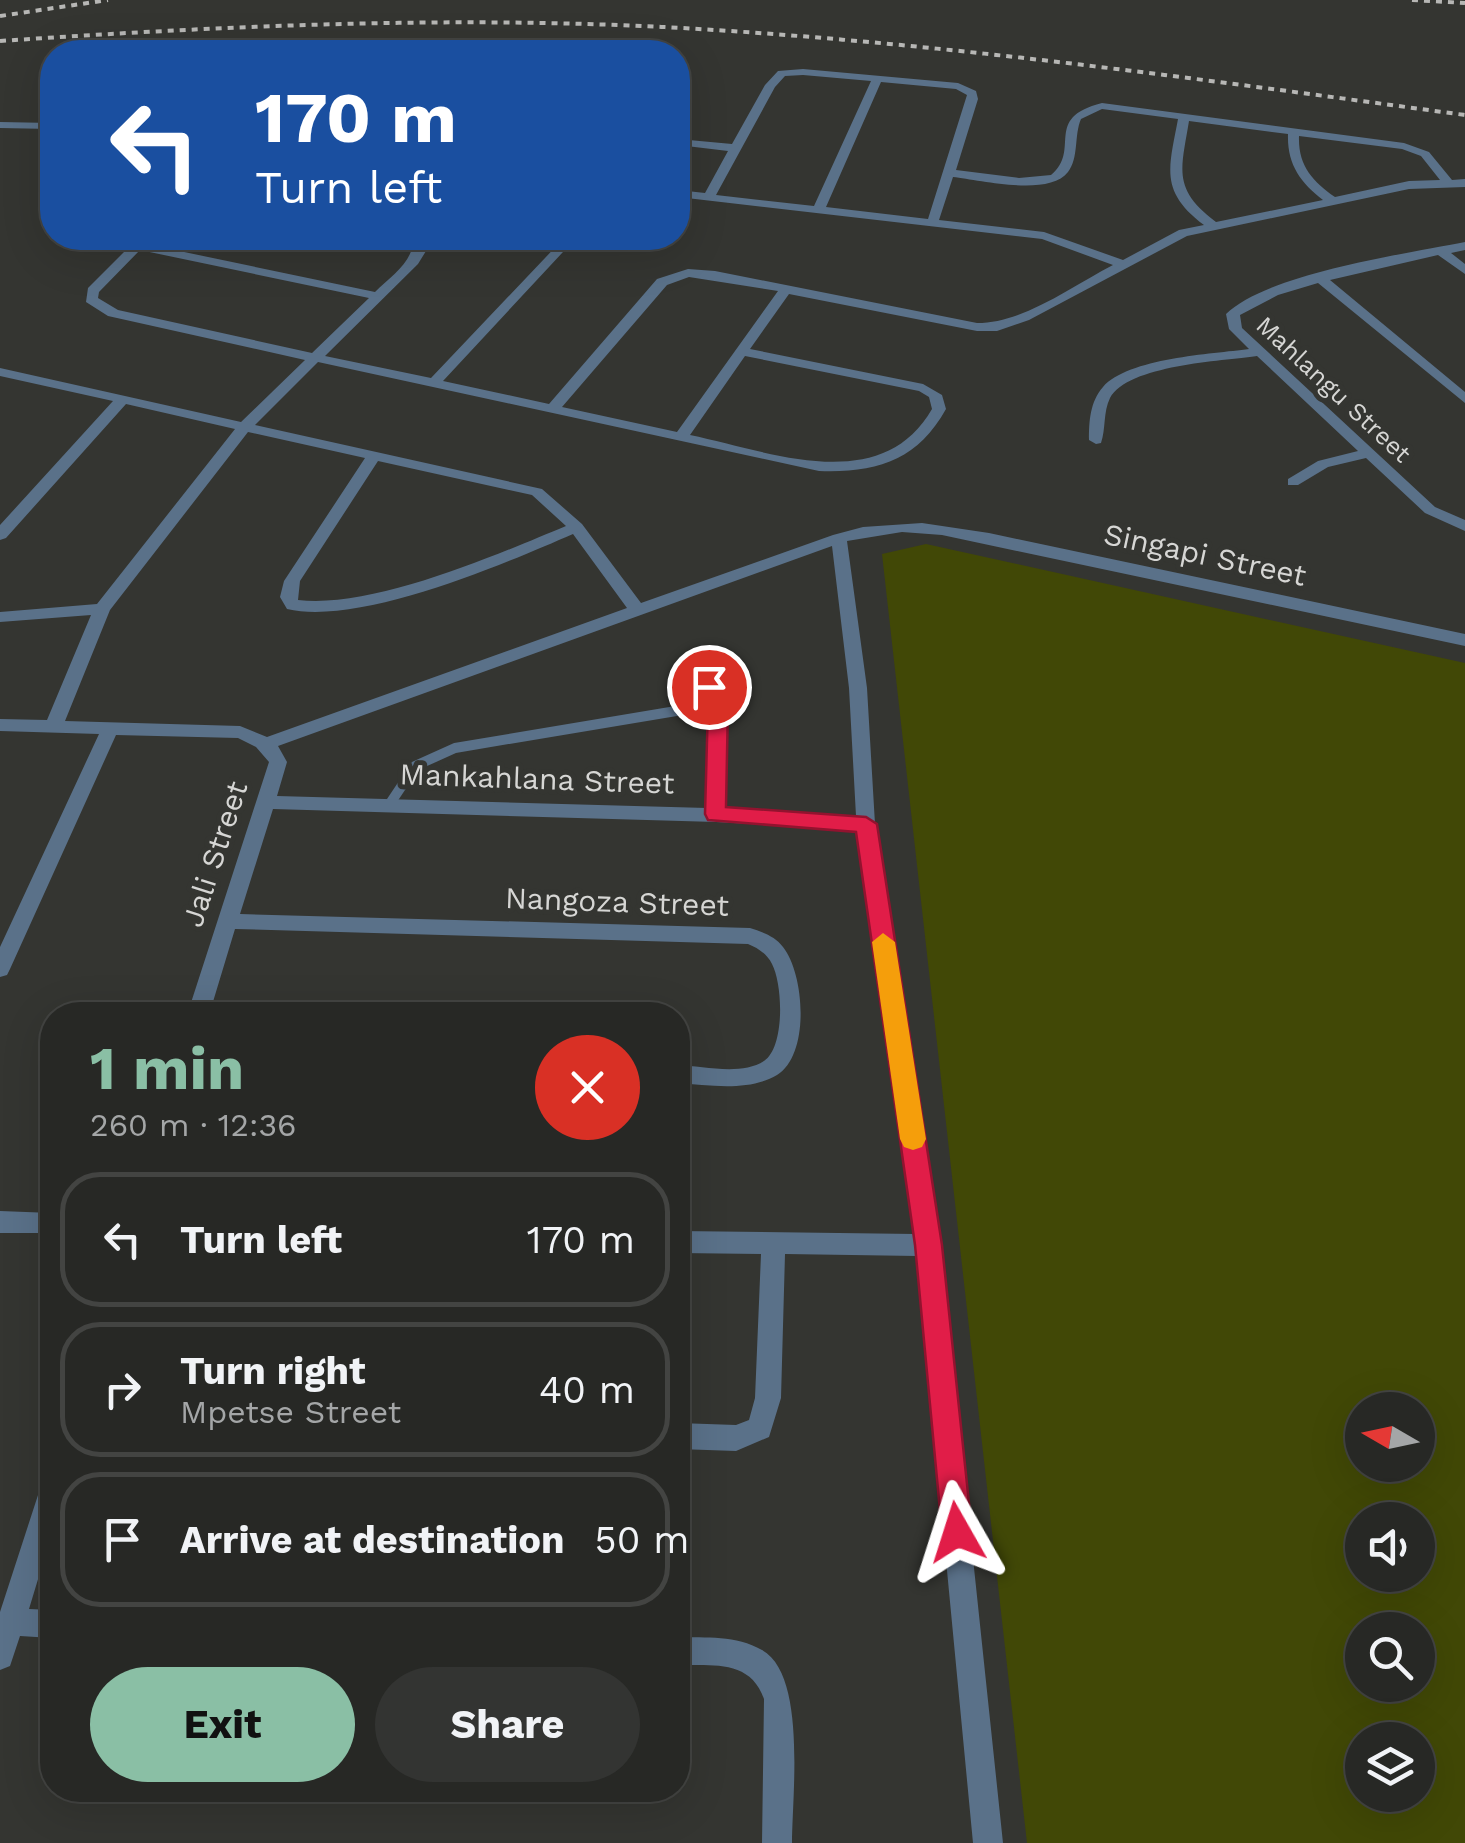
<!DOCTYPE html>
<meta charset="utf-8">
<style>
body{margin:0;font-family:"Work Sans",sans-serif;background:#333432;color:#f1f3f6;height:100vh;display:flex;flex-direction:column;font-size:38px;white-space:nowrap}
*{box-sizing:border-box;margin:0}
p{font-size:32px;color:#a4a6a7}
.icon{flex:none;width:55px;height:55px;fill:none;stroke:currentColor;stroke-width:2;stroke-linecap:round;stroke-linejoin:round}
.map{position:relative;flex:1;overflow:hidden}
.drawer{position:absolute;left:40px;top:1002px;width:650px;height:800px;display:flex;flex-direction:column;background:#272825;border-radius:40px;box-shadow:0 10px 40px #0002,0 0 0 2px #434442}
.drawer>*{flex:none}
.top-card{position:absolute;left:40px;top:40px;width:650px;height:210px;border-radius:40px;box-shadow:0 10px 40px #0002,0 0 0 2px #434442;background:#1a4fa0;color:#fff;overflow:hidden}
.needle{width:65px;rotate:279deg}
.tools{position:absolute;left:1345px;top:1392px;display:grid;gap:20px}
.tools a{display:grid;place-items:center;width:90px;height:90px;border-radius:50%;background:#272825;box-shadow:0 10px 40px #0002,0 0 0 2px #434442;font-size:50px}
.pin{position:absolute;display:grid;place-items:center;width:85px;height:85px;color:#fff;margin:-42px;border:5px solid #fff;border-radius:50%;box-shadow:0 2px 10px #0007}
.me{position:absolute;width:110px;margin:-55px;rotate:354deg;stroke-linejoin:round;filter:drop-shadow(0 0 8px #0008)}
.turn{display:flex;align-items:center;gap:35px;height:210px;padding:0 50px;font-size:45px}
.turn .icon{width:130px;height:130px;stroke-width:2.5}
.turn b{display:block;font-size:70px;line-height:85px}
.round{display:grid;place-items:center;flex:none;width:105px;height:105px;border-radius:52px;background:#333432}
.head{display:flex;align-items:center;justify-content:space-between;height:170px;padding:0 50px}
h1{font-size:60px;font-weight:700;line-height:75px;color:#8abfa5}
.primary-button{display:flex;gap:20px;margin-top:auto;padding:20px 50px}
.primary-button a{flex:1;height:115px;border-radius:60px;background:#8abfa5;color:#111;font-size:40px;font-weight:700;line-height:115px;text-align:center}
.primary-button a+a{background:#333432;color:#f1f3f6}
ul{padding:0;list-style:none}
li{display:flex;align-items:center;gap:30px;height:135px;margin:0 20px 15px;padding:0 30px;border:5px solid #434442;border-radius:40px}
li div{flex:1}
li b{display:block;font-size:38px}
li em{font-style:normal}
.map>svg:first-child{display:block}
.green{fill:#414806;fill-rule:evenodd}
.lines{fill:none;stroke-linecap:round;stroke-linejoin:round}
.service-far1{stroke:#5a7189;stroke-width:6}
.service{stroke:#5a7189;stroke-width:10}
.minor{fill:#5a7189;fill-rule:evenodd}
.rail{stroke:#b7b7b5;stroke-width:4;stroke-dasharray:6 6;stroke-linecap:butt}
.route{fill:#e11d48;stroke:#92132f;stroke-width:2.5}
.slow{fill:#f59e0b}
.labels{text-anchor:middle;stroke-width:10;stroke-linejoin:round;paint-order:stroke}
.far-street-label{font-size:25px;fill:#d6d6d4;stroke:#343531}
.street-label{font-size:30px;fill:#d6d6d4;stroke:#343531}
</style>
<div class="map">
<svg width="1465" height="1843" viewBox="0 0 1465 1843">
<rect width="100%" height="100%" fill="#343531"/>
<path class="green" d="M926 544 1465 663V1843H1027L882 554ZM1362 1410H1418V1465H1362ZM1362 1520H1418V1575H1362ZM1362 1630H1418V1685H1362ZM1362 1740H1418V1795H1362Z"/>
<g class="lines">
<path class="service-far1" d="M0 125 52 126"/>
<path class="service" d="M389 805 415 766 455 748 718 704"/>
<path class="minor" d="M803 69 958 83 976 91 978 99 956 170 1019 178 1051 175C1082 150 1042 118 1102 103L1404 143 1429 152 1452 180 1465 179V187L1409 189 1187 236 1029 320 997 331H977L789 294 750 349 923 384 942 395 946 409C917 461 876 473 819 471L318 362 255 425 542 489 582 524 641 603 833 535 863 527 922 523 989 533 1465 634V646L942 535 902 532 847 541 867 688 875 824 940 1245 1003 1843H973L917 1256 785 1254 781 1398 769 1437 736 1451 678 1449V1423L736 1425 749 1420 755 1398 761 1254 678 1253V1231L915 1234 857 830 716 822 273 809 240 914 750 928C762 932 775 936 783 947 805 975 810 1055 777 1075 748 1092 709 1085 678 1083V1065C703 1066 741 1076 764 1061 785 1047 783 985 772 964 767 954 758 948 748 944L235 929 209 1015H187L269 762 256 747 238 738 116 735 10 969 7 975 0 977V947L99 734 0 731V719L47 720 91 615 0 622V612L97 604 235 429 126 404 6 538 0 540V525L113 401 0 376V368L241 422 305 360 108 316 86 302 88 288 138 238H151L146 244 375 292C392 275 414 262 413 238H425L426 251 418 264 325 356 431 378 564 238H576L443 381 549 404 657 279 688 269 715 271 977 323C1024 323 1072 286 1113 265L1042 239 678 197V190L705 193 728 151 678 145V139L732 144 765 85 778 71ZM803 75 871 81 814 206 716 195 775 87 785 76ZM881 82 956 89 967 95 928 219 826 207ZM1102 109 1178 119C1169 168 1159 191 1204 225L1179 230 1123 260 1044 232 939 220 953 177C980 180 1049 197 1068 172 1079 158 1074 135 1081 119ZM1189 121 1288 134C1287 164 1300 182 1323 200L1216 222C1172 189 1181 170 1189 121ZM1299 136 1402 149 1421 156 1440 180 1409 181 1335 197C1312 181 1298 165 1299 136ZM140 250 369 298 312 353 118 310 98 298 99 292ZM689 277 778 291 677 432 562 407 667 285ZM745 356 919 391 929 397 932 409C881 498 768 451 690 435ZM248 432 365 458 284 581 280 597 287 609C360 626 504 564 573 534L627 608 267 737 240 726 65 721 110 610ZM378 461 532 495 566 526C496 555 373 609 298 600L300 581ZM832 546 849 688 856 816 725 809 727 704 715 683 709 681 700 687 709 704 707 808 277 796 287 762 278 746Z
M1465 242V250L1451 253 1465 264V274L1438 255 1330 280 1465 392V403L1318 283 1278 295 1240 315 1242 328 1435 507 1465 520V531L1425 513 1366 458 1328 467 1298 485H1288V479L1318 461 1358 451 1257 356C1222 361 1128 365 1110 398 1103 412 1106 429 1101 443L1096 444 1089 440C1089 421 1090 402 1103 387 1128 358 1212 354 1249 349L1229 329 1226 314C1269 273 1405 254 1465 242Z
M0 1211 52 1213V1233H0Z
M52 1479V1533L29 1609 52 1610V1638L20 1636 10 1666 0 1670V1612L39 1492 43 1483Z
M678 1637C706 1638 736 1635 762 1650 807 1675 792 1796 792 1843H762L764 1699C750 1659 712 1666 678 1665Z"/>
<path class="rail" d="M1412 0 1465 3
M0 16 108 0
M0 41C221 26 442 16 663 27 932 41 1198 79 1465 115"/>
</g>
<path class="route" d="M709 680 716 682 728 704 726 807 866 817 877 824 942 1245 972 1532 968 1542 957 1547 946 1542 942 1532 915 1245 856 832 708 820 705 814 708 704 699 687Z"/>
<path class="slow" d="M883 933 895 942 926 1139 922 1147 913 1150 904 1147 900 1139 872 942Z"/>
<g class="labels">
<g class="far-street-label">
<text transform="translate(1334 389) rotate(43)" y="9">Mahlangu Street</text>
</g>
<g class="street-label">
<text transform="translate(1205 555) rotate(12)" y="10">Singapi Street</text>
<text transform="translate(537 779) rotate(2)" y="10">Mankahlana Street</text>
<text transform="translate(215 854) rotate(-72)" y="10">Jali Street</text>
<text transform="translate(617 902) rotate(2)" y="10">Nangoza Street</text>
</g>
</g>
</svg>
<div class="tools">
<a><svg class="needle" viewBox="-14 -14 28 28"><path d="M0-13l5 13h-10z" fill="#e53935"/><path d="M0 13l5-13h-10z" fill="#a4a6a7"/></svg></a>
<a><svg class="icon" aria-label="sound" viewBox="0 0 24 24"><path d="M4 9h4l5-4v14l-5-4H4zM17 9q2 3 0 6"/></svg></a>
<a><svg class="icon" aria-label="search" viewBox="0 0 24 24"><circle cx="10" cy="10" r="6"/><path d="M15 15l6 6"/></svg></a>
<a><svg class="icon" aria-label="layers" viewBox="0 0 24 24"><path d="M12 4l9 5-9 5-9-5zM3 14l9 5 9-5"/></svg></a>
</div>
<div class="pin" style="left:709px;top:687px;background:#d93025"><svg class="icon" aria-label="arrive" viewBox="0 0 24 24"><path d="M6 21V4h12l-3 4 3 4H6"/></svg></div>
<svg class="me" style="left:957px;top:1532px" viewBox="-20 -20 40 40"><path d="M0-17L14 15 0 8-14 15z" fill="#e11d48" stroke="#fff" stroke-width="4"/></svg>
<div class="top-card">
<div class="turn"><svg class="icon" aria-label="left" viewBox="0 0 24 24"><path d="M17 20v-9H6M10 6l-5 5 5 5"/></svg><div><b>170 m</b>Turn left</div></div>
</div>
<section class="drawer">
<div class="head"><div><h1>1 min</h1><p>260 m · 12:36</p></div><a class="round" style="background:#d93025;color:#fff"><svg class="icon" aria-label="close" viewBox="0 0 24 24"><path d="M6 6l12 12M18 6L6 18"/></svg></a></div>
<ul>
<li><svg class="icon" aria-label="left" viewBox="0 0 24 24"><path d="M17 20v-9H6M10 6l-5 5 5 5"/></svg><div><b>Turn left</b></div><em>170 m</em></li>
<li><svg class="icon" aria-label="right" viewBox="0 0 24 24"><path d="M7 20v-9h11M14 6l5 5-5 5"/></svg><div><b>Turn right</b><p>Mpetse Street</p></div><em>40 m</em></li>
<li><svg class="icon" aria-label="arrive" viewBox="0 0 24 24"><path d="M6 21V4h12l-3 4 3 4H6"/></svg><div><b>Arrive at destination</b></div><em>50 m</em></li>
</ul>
<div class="primary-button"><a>Exit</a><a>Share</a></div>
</section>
</div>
